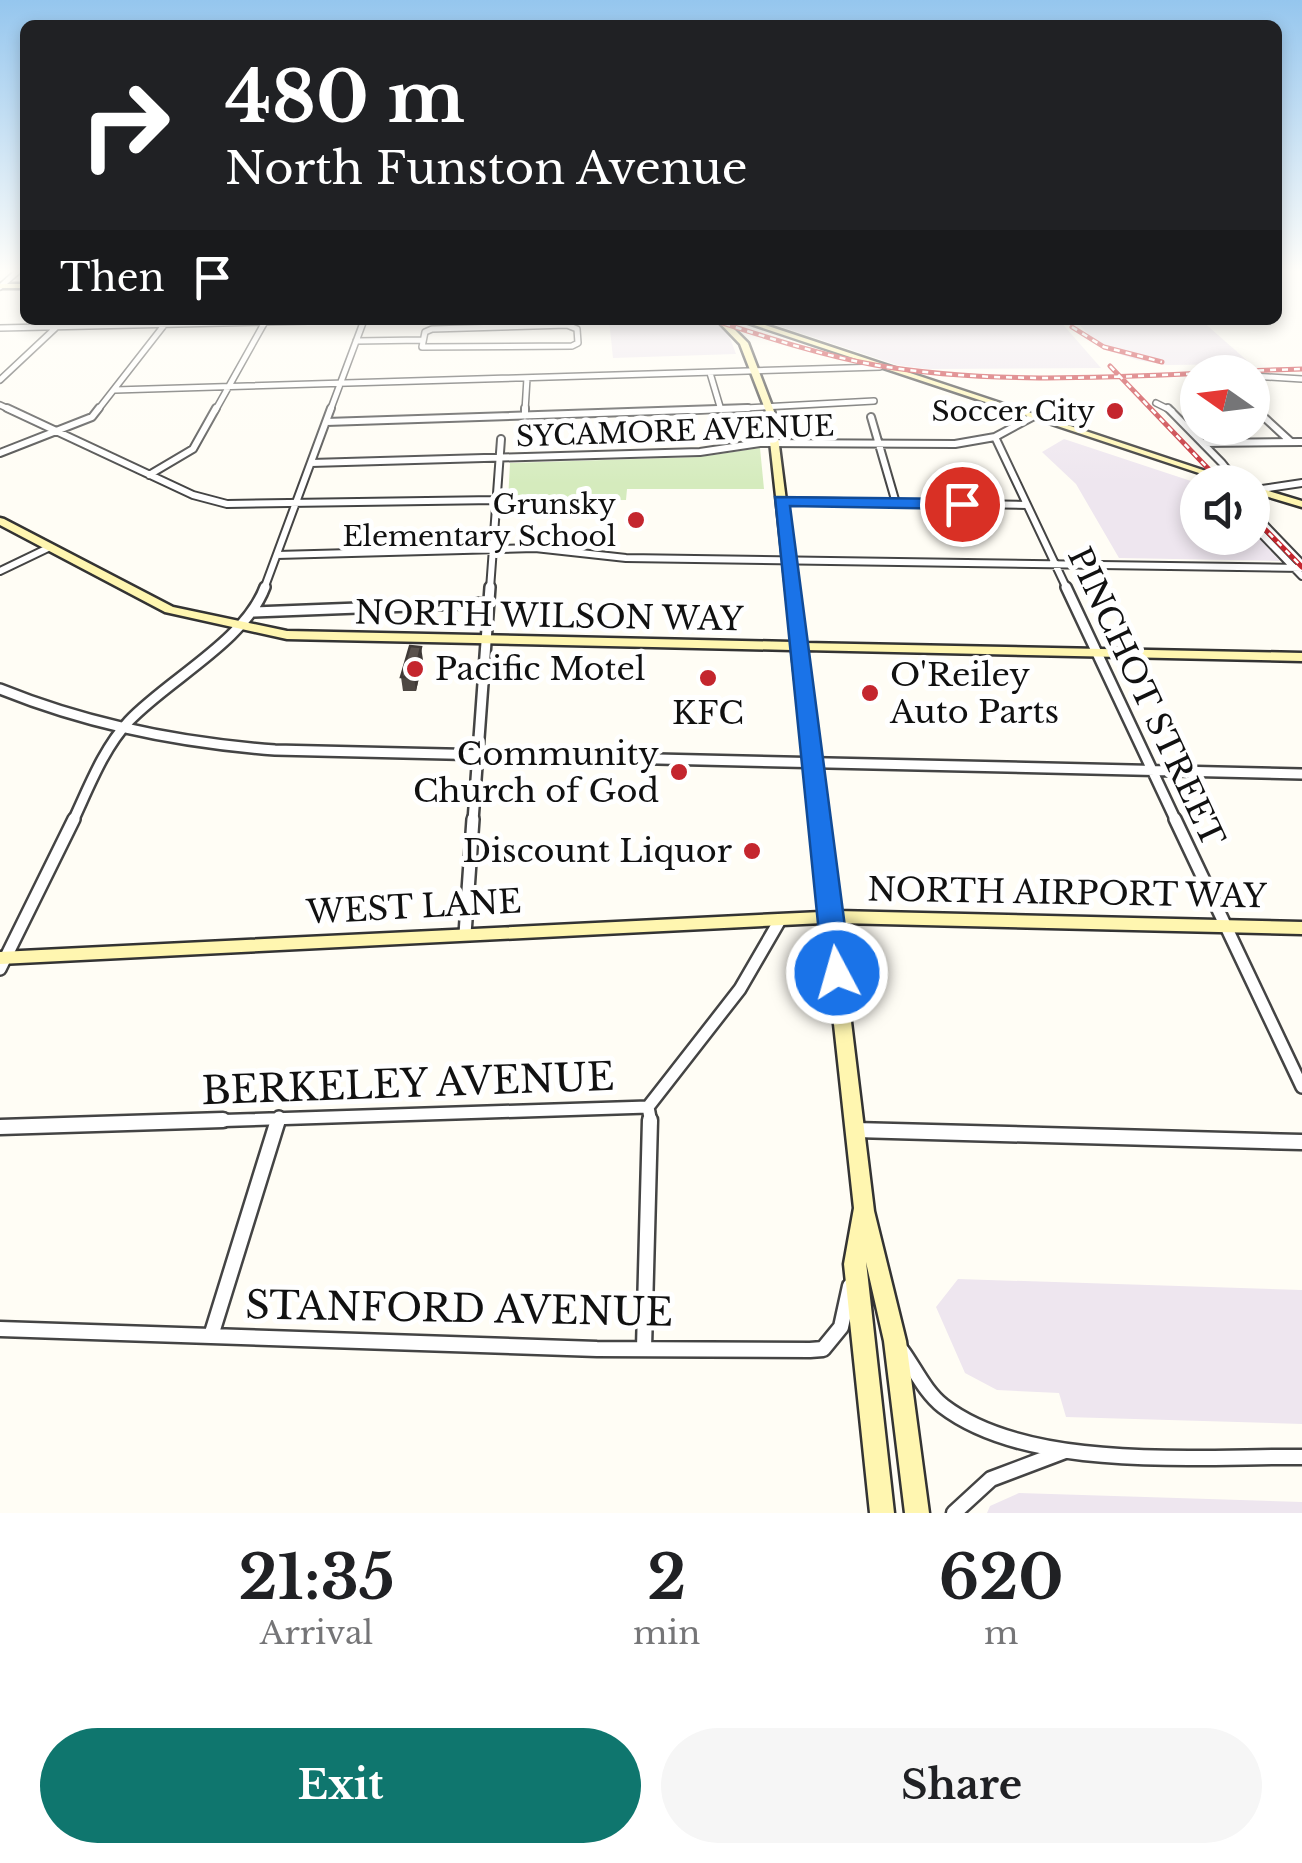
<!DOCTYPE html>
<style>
body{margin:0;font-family:"Libre Baskerville",serif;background:#f6f6f6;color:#202124;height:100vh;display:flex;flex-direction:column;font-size:38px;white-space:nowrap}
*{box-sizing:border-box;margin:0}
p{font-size:32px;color:#757577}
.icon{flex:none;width:55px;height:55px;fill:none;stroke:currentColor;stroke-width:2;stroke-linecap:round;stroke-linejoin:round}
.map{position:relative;height:1513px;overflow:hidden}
.details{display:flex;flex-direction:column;background:#fff;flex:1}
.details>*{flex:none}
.guide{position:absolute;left:20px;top:20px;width:1262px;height:305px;border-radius:15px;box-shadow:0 5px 15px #0003;background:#202124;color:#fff;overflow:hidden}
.needle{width:65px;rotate:284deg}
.tools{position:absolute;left:1180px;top:355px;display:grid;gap:20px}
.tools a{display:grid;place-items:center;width:90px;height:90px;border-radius:50%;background:#fff;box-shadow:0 5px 15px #0003;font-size:50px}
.pin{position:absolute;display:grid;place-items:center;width:85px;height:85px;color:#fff;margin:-42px;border:5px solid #fff;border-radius:50%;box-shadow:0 2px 10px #0007}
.me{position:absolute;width:110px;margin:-55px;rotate:354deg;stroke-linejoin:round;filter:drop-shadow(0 0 8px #0008)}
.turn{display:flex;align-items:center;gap:35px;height:210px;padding:0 40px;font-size:45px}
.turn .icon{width:130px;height:130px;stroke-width:2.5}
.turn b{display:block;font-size:70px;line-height:85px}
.then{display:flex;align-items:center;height:95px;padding:0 40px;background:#0003;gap:20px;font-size:38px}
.eta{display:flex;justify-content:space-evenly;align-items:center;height:170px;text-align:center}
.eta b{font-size:60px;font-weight:700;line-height:70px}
.action{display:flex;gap:20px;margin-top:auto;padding:20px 40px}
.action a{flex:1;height:115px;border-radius:60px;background:#0f766e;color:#fff;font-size:40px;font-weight:700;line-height:115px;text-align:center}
.action a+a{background:#f6f6f6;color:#202124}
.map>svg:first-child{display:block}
.industrial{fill:#eee6ef}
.green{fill:#d5ebbd}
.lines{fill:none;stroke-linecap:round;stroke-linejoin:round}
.street-far4-casing{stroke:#444;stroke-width:8}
.street-far3-casing{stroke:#444;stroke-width:10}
.street-far2-casing{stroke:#444;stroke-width:14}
.street-far1-casing{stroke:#444;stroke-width:16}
.street-casing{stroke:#444;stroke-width:19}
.secondary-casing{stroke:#333;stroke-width:5}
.street-far4{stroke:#fff;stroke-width:5}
.street-far3{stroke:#fff;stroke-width:6}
.street-far2{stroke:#fff;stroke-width:9}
.street-far1{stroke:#fff;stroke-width:11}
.street{stroke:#fff;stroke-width:14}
.secondary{fill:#fff6b0;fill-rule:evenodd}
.rail-casing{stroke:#c4262e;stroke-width:5}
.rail{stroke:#fff;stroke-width:2.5;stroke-dasharray:6;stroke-linecap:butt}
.wall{fill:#4d4742}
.shaded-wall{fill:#3f3936}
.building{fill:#5a524d;stroke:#3f3936;stroke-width:2.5}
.route{fill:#1a73e8;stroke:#114b97;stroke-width:2.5}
.poi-dot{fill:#c4262e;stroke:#fff;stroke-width:4}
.labels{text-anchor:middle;stroke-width:10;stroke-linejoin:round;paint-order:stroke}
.far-poi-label{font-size:28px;fill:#111;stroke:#fff;text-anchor:end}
.far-street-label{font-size:28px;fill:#111;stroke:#fff}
.street-label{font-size:32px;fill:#111;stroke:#fff}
.poi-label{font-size:32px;fill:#111;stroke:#fff;text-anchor:start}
.near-street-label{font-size:38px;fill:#111;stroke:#fff}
</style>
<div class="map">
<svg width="1302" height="1513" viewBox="0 0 1302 1513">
<rect width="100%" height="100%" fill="#fffdf5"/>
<path class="industrial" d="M609 320H703L726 327 736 354 613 358Z
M761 320H1059L1101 368 926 369 897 365Z
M1075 320H1201L1251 364 1167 365 1137 360 1101 348Z
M1064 439 1197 483 1198 538H1252L1253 532 1280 561 1119 558 1076 484 1042 452Z
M958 1279 1302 1290V1424L1066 1417 1059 1393 997 1390 965 1373 936 1307Z
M1019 1493 1302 1502V1513H987L990 1506Z"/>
<path class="green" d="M760 448 764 489H627L626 500 508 501 510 463 699 457Z"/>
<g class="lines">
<defs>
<path id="street-far4" d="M0 287 17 272
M567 325 577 329 578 343 572 346 422 347 425 332 432 329Z
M0 328 352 320
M356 341 423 340
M710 373 721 410
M1252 376 1302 379
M0 380 64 320
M115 390 880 367
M1156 403 1172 411
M0 405 13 411
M1252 407 1256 411
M97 411 165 324
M215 411 266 320
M330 411 364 320
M525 411 527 378
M691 411 874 401"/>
<path id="street-far3" d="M7 408 193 495 227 504 496 500
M1168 408 1222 463 1230 473 1229 482
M1254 408 1291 442
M525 416V408
M871 417 896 503
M326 422 748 408
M995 437 1067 589
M1203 443 1302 442
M0 453 92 417 99 408
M311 463 700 452 760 443 955 444 995 437 1034 416
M149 475 193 449 216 408
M1255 490 1302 483
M781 501 1027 505
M1252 512 1302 564
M1252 524 1302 576
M277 555 535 548 626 558 1302 568
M0 571 48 548
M264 589 331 408
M490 589 501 439"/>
<path id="street-far2" d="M1066 587 1176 821
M253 612 488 603
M0 689C89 725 179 743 275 750L1302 774
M73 821C89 787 103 749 129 721 169 679 245 641 265 587
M473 821 490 587"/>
<path id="street-far1" d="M1175 819 1302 1087
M465 934 473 819
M0 969 74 819
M648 1107 740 989 780 920
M648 1107 651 1123
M142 1123 648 1107
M277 1123 279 1117"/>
<path id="street" d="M0 1127 223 1120
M855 1130 1302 1142
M0 1329 597 1349 810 1350 823 1349 841 1327 850 1286
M211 1336 278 1120
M644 1348 650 1120
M902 1351C915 1369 925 1392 943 1406 1029 1472 1199 1456 1302 1457
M954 1513 991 1479 1065 1451"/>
<path id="secondary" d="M0 284H25V288H0Z
M717 320H725L748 343 775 414 804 643 1302 653V661L805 650 837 911 1302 922V934L839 923 874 1211 906 1341 929 1513H905L884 1341 866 1262 894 1513H870L844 1264 854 1208 823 923 0 964V952L821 912 792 650 287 639 165 612 0 525V518L4 519 173 607 287 631 792 642 767 414 740 344Z
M739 320H750L1239 482H1226Z
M1252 486 1302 501V507L1252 492Z"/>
</defs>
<use href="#street-far4" class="street-far4-casing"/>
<use href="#street-far3" class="street-far3-casing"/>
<use href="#street-far2" class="street-far2-casing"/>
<use href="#street-far1" class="street-far1-casing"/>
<use href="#street" class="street-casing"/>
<use href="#secondary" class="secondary-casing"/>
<use href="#street-far4" class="street-far4"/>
<use href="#street-far3" class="street-far3"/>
<use href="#street-far2" class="street-far2"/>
<use href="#street-far1" class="street-far1"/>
<use href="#street" class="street"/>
<use href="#secondary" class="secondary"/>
<defs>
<path id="rail" d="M713 320C766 337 820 355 875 365 1015 389 1161 373 1302 369
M1072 327 1104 347 1162 362
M1110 366 1221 482
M1252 516 1302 567"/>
</defs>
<use href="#rail" class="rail-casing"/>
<use href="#rail" class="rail"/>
</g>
<path class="wall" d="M423 660 416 691H403L401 677Z"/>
<path class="shaded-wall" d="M421 647 423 660 416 691 414 677Z"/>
<path class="building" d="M410 646 421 647 414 677H401Z"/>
<linearGradient id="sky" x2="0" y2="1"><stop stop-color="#95c6ee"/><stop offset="0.56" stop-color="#fffefa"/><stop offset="1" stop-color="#fffefa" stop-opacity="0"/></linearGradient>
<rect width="1302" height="484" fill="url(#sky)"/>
<path class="route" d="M775 497 962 499 970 504 962 509 790 506 851 973 847 980H827L823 973Z"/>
<g class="poi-dot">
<circle cx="1115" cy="411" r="10"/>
<circle cx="636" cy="520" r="10"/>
<circle cx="415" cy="669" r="10"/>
<circle cx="708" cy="678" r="10"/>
<circle cx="870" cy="693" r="10"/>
<circle cx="679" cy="772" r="10"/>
<circle cx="752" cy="851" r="10"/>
</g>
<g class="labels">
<g class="far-poi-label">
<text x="1095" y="421">Soccer City</text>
<text x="616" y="514">Grunsky<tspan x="616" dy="32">Elementary School</tspan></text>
</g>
<g class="far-street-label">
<text transform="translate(675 431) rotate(-2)" y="10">SYCAMORE AVENUE</text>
</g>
<g class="street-label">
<text transform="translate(549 616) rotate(1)" y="11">NORTH WILSON WAY</text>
<text transform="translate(1146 697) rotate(65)" y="11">PINCHOT STREET</text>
<text transform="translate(1067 893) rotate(1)" y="11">NORTH AIRPORT WAY</text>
<text transform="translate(414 907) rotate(-3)" y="11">WEST LANE</text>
</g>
<g class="poi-label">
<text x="435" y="680">Pacific Motel</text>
<text x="890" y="686">O'Reiley<tspan x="890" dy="37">Auto Parts</tspan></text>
<text x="708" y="724" text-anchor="middle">KFC</text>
<text x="659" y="765" text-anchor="end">Community<tspan x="659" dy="37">Church of God</tspan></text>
<text x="732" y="862" text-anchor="end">Discount Liquor</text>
</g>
<g class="near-street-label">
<text transform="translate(408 1084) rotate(-2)" y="13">BERKELEY AVENUE</text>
<text transform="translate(459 1309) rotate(1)" y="13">STANFORD AVENUE</text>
</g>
</g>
</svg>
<div class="tools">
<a><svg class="needle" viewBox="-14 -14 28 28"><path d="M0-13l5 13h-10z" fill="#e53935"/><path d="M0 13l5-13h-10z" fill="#757577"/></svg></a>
<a><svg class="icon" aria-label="sound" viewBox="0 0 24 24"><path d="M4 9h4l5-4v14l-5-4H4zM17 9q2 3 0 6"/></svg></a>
</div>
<div class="pin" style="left:962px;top:504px;background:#d93025"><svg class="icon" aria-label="arrive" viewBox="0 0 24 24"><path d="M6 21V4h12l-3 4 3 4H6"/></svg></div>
<svg class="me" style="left:837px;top:973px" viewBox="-20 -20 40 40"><circle r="17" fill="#1a73e8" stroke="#fff" stroke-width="3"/><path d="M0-11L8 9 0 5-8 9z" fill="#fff"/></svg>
<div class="guide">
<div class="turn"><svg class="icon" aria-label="right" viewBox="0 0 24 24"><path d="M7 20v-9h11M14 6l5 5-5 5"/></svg><div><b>480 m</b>North Funston Avenue</div></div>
<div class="then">Then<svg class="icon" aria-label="arrive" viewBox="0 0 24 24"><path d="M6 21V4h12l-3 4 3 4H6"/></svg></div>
</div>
</div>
<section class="details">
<div class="eta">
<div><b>21:35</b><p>Arrival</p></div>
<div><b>2</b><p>min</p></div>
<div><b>620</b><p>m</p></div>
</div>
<div class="action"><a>Exit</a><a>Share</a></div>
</section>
